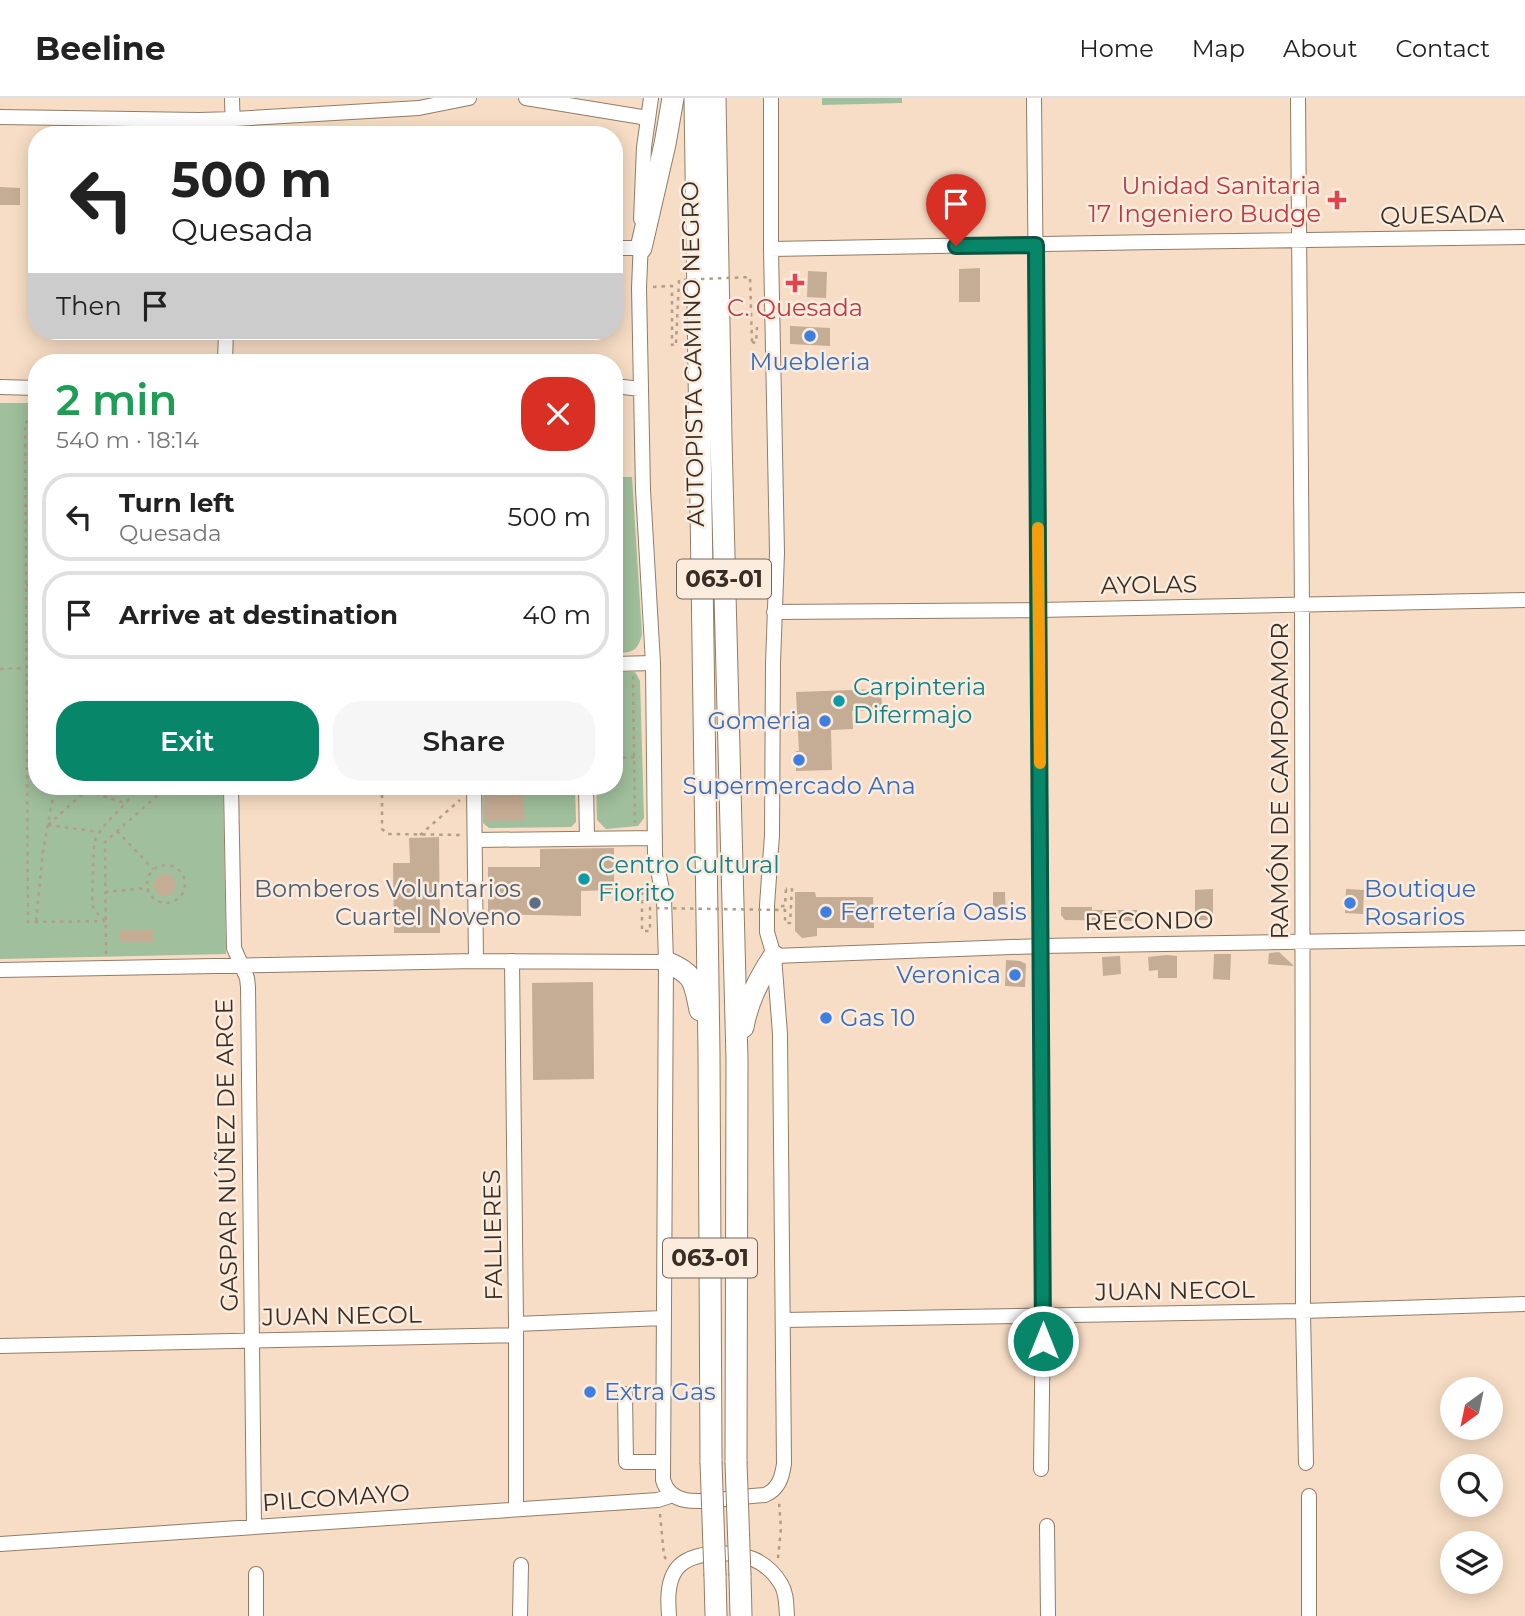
<!DOCTYPE html>
<meta charset="utf-8">
<style>
body{margin:0;font-family:Montserrat,sans-serif;background:#f6f6f6;color:#222;height:100vh;display:flex;flex-direction:column;font-size:26px;white-space:nowrap}
*{box-sizing:border-box;margin:0}
p{font-size:23px;color:#767676}
.icon{flex:none;width:38px;height:38px;fill:none;stroke:currentColor;stroke-width:2;stroke-linecap:round;stroke-linejoin:round}
.map{position:relative;flex:1;overflow:hidden}
.sheet{position:absolute;left:28px;top:256px;width:595px;height:441px;display:flex;flex-direction:column;background:#fff;border-radius:28px;box-shadow:0 4px 18px #0003}
.sheet>*{flex:none}
.banner{position:absolute;left:28px;top:28px;width:595px;height:214px;border-radius:28px;box-shadow:0 4px 18px #0003;background:#fff;color:#222;overflow:hidden}
.needle{width:46px;rotate:213deg}
.fabs{position:absolute;left:1440px;top:1279px;display:grid;gap:14px}
.fabs a{display:grid;place-items:center;width:63px;height:63px;border-radius:50%;background:#fff;box-shadow:0 4px 18px #0003;font-size:35px}
.pin{position:absolute;display:grid;place-items:center;width:60px;height:60px;color:#fff;margin:-72px -30px;border-radius:50% 50% 50% 0;rotate:-45deg;box-shadow:0 0 7px #0007}
.pin .icon{rotate:45deg}
.me{position:absolute;width:77px;margin:-38px;rotate:0deg;stroke-linejoin:round;filter:drop-shadow(0 0 5px #0008)}
.turn{display:flex;align-items:center;gap:24px;height:147px;padding:0 28px;font-size:32px}
.turn .icon{width:91px;height:91px;stroke-width:2.5}
.turn b{display:block;font-size:49px;line-height:60px}
.then{display:flex;align-items:center;height:66px;padding:0 28px;background:#0003;gap:14px;font-size:26px}
.round{display:grid;place-items:center;flex:none;width:74px;height:74px;border-radius:28px;background:#f6f6f6}
.headline{display:flex;align-items:center;justify-content:space-between;height:119px;padding:0 28px}
h1{font-size:42px;font-weight:600;line-height:52px;color:#1e9e55}
.primary-button{display:flex;gap:14px;margin-top:auto;padding:14px 28px}
.primary-button a{flex:1;height:80px;border-radius:28px;background:#078669;color:#fff;font-size:28px;font-weight:600;line-height:80px;text-align:center}
.primary-button a+a{background:#f6f6f6;color:#222}
ul{padding:0;list-style:none}
li{display:flex;align-items:center;gap:21px;height:88px;margin:0 14px 10px;padding:0 14px;border:4px solid #e0e0e0;border-radius:28px}
li div{flex:1}
li b{display:block;font-size:26px}
li em{font-style:normal}
header{display:flex;align-items:center;gap:42px;box-sizing:border-box;height:98px;padding:0 35px;background:#fff;border-bottom:2px solid #e0e0e0}
header strong{font-size:33px}
nav{display:flex;gap:38px;margin-inline-start:auto;font-size:24px}
.map>svg:first-child{display:block}
.green{fill:#a0bf9c}
.building{fill:#c5ac95}
.lines{fill:none;stroke-linecap:round;stroke-linejoin:round}
.minor-casing{stroke:#937c66;stroke-width:16}
.highway-casing{stroke:#937c66;stroke-width:23}
.path{stroke:#b19d8a;stroke-width:2.5;stroke-dasharray:3.5 5;stroke-linecap:butt}
.minor{stroke:#fff;stroke-width:14}
.highway{stroke:#fff;stroke-width:21}
.highway-bridge-casing{stroke:#937c66;stroke-width:23;stroke-linecap:butt}
.path-bridge{stroke:#b19d8a;stroke-width:2.5;stroke-dasharray:3.5 5;stroke-linecap:butt}
.highway-bridge{stroke:#fff;stroke-width:21}
.route-casing{stroke:#055744;stroke-width:18}
.route{stroke:#078669;stroke-width:12}
.slow{stroke:#f59e0b;stroke-width:12}
.health-dot{fill:#e0444e;stroke:#fcecde;stroke-width:2.5}
.shop-dot{fill:#3f7fe0;stroke:#fcecde;stroke-width:2.5}
.culture-dot{fill:#0f9aa8;stroke:#fcecde;stroke-width:2.5}
.service-dot{fill:#5c6f8a;stroke:#fcecde;stroke-width:2.5}
.labels{text-anchor:middle;stroke-width:5;stroke-linejoin:round;paint-order:stroke}
.shield{fill:#fcecde;stroke:#73675c;stroke-width:2}
.shield-label{font-size:23px;font-weight:bold;fill:#382e25}
.health-label{font-size:24px;fill:#be3a42;stroke:#fcecde;text-anchor:end}
.street-label{font-size:24px;fill:#382e25;stroke:#fcecde}
.shop-label{font-size:24px;fill:#366cbe;stroke:#fcecde;text-anchor:start}
.culture-label{font-size:24px;fill:#0d838f;stroke:#fcecde;text-anchor:start}
.service-label{font-size:24px;fill:#4e5e75;stroke:#fcecde;text-anchor:end}
</style>
<header>
<strong>Beeline</strong>
<nav><a>Home</a><a>Map</a><a>About</a><a>Contact</a></nav>
</header>
<div class="map">
<svg width="1525" height="1518" viewBox="0 0 1525 1518">
<rect width="100%" height="100%" fill="#f7ddc5"/>
<path class="green" d="M822 0H902V5L822 7Z
M0 305H37V688H223L226 856 0 861Z
M614 379H632L642 536C638 554 631 555 614 555Z
M614 574H635L640 583 644 720 638 728 606 731 597 722 596 688H614Z
M482 688H575L576 724 571 729 489 730 483 725Z"/>
<path class="building" d="M0 89 20 90V107H0Z
M980 170V204H959V171Z
M808 173 827 174 826 200 807 199Z
M790 228 830 230V248L790 246Z
M881 591 882 612 852 613 853 631 831 632 832 672 796 673V653H799L796 594Z
M484 688H501V693H523L525 722 485 723Z
M439 739 440 835H394L393 765H410L409 740Z
M614 750V792L581 793V818L488 816V769H540V751Z
M154 787a11 11 0 1 1 22 0a11 11 0 1 1-22 0Z
M1213 791V822H1195V792Z
M1346 791 1364 792 1363 816 1345 815Z
M795 794H815L816 799H873L874 830H817V838L802 840 795 833Z
M993 794H1005L1006 822 993 823Z
M1061 809H1092V812H1137V823L1065 822 1061 817Z
M120 832H153V844H120Z
M1279 854 1293 867V868L1268 866 1269 855Z
M1214 856H1231L1230 882 1213 881Z
M1167 857 1177 858V880H1158V872L1149 873 1148 859Z
M1120 858 1121 876 1103 878 1102 859Z
M1006 862 1020 863 1026 866 1025 889 1005 888Z
M593 884 594 981 533 982 532 885Z"/>
<g class="lines">
<defs>
<path id="minor" d="M232 0 233 37
M526 0 648 20
M1034 0 1039 512 1043 1217 1041 1371
M1298 0 1302 507 1303 1213 1306 1365
M0 19 199 22 234 21 419 10 469 0
M641 121 644 49 651 0
M641 141 639 190 643 392 653 565 655 758 664 801 666 864 663 1382C671 1410 704 1403 726 1401 739 1399 752 1398 765 1397 779 1391 782 1379 784 1366L780 936 774 858 767 834V807L772 737 773 565 777 455 771 151V0
M614 150H641
M771 151C1022 147 1274 141 1525 139
M225 264 226 233
M614 288 641 291
M0 289 37 290
M774 514 1039 512 1525 502
M614 566 653 565
M231 688 234 850 247 880 248 889 254 1428
M474 688 476 863
M586 688 587 740
M476 742 655 740
M774 858 1040 848 1525 840
M512 863 516 1226V1411
M0 872 476 863 666 864
M783 1222 1303 1213 1525 1206
M516 1226 663 1220
M0 1248 516 1237
M625 1296 626 1364H663
M1309 1398V1518
M1047 1428 1048 1518
M0 1446 658 1402 673 1397
M256 1476V1518
M520 1518 521 1467
M669 1518C668 1504 667 1488 674 1475 686 1452 731 1452 753 1461 765 1466 775 1476 781 1486 787 1496 786 1507 787 1518"/>
<path id="highway" d="M695 0 709 955 711 1364
M715 0 721 341 737 962 736 1364
M641 150 665 46 673 0
M666 864C695 876 694 883 700 912
M743 929C748 902 759 881 774 858
M715 1478 716 1518
M740 1478 741 1518"/>
</defs>
<use href="#minor" class="minor-casing"/>
<use href="#highway" class="highway-casing"/>
<path class="path" d="M653 189 672 188V247L676 245
M752 244 756 245 757 229
M37 324H25L28 824 105 823
M26 487H37
M0 571 26 570
M633 578 635 725
M26 583 37 585
M614 660 640 659
M71 688 125 705
M382 688V731L388 736 462 737
M48 727 91 688
M48 727 100 734
M117 733 153 771
M420 737 460 702
M147 786a19 19 0 1 1 38 0a19 19 0 1 1-38 0Z
M105 794 147 790
M781 808H785L786 791
M36 823 43 753 55 688
M105 823 96 814 92 807 94 745C103 722 128 709 137 688
M106 856 105 744 168 688
M660 1416 664 1458 666 1461
M778 1460 781 1430 779 1404"/>
<use href="#minor" class="minor"/>
<use href="#highway" class="highway"/>
<defs>
<path id="highway-bridge" d="M711 1364 715 1478
M736 1364 740 1478"/>
</defs>
<use href="#highway-bridge" class="highway-bridge-casing"/>
<path class="path-bridge" d="M676 245 679 182 750 179 752 244
M647 790H642V833H650V810L785 812V825H790L792 790 786 791"/>
<use href="#highway-bridge" class="highway-bridge"/>
</g>
<g class="lines">
<defs>
<path id="route" d="M956 148 1036 147 1043 1243"/>
</defs>
<use href="#route" class="route-casing"/>
<use href="#route" class="route"/>
<path class="slow" d="M1038 430 1040 665"/>
</g>
<g class="health-dot">
<path d="M1333.5 91.5h7v7h7v7h-7v7h-7v-7h-7v-7h7z"/>
<path d="M791.5 174.5h7v7h7v7h-7v7h-7v-7h-7v-7h7z"/>
</g>
<g class="shop-dot">
<circle cx="810" cy="238" r="7"/>
<circle cx="825" cy="623" r="7"/>
<circle cx="799" cy="662" r="7"/>
<circle cx="1350" cy="805" r="7"/>
<circle cx="826" cy="814" r="7"/>
<circle cx="1015" cy="877" r="7"/>
<circle cx="826" cy="920" r="7"/>
<circle cx="590" cy="1294" r="7"/>
</g>
<g class="culture-dot">
<circle cx="839" cy="603" r="7"/>
<circle cx="584" cy="781" r="7"/>
</g>
<circle class="service-dot" cx="535" cy="805" r="7"/>
<g class="labels">
<g class="shield">
<rect x="677" y="461.5" width="94" height="39" rx="5"/>
<rect x="663" y="1140.5" width="94" height="39" rx="5"/>
</g>
<g class="shield-label">
<text x="724" y="489">063-01</text>
<text x="710" y="1168">063-01</text>
</g>
<g class="health-label">
<text x="1321" y="96">Unidad Sanitaria<tspan x="1321" dy="28">17 Ingeniero Budge</tspan></text>
<text x="795" y="218" text-anchor="middle">C. Quesada</text>
</g>
<g class="street-label">
<text transform="translate(1442 117) rotate(-1)" y="8">QUESADA</text>
<text transform="translate(693 256) rotate(-91)" y="8">AUTOPISTA CAMINO NEGRO</text>
<text transform="translate(1149 487) rotate(-1)" y="8">AYOLAS</text>
<text transform="translate(1280 683) rotate(-90)" y="8">RAMÓN DE CAMPOAMOR</text>
<text transform="translate(1149 823) rotate(-1)" y="8">RECONDO</text>
<text transform="translate(227 1057) rotate(-91)" y="8">GASPAR NÚÑEZ DE ARCE</text>
<text transform="translate(493 1137) rotate(-91)" y="8">FALLIERES</text>
<text transform="translate(1175 1193) rotate(-1)" y="8">JUAN NECOL</text>
<text transform="translate(342 1218) rotate(-1)" y="8">JUAN NECOL</text>
<text transform="translate(336 1400) rotate(-4)" y="8">PILCOMAYO</text>
</g>
<g class="shop-label">
<text x="810" y="272" text-anchor="middle">Muebleria</text>
<text x="811" y="631" text-anchor="end">Gomeria</text>
<text x="799" y="696" text-anchor="middle">Supermercado Ana</text>
<text x="1364" y="799">Boutique<tspan x="1364" dy="28">Rosarios</tspan></text>
<text x="840" y="822">Ferretería Oasis</text>
<text x="1001" y="885" text-anchor="end">Veronica</text>
<text x="840" y="928">Gas 10</text>
<text x="604" y="1302">Extra Gas</text>
</g>
<g class="culture-label">
<text x="853" y="597">Carpinteria<tspan x="853" dy="28">Difermajo</tspan></text>
<text x="598" y="775">Centro Cultural<tspan x="598" dy="28">Fiorito</tspan></text>
</g>
<g class="service-label">
<text x="521" y="799">Bomberos Voluntarios<tspan x="521" dy="28">Cuartel Noveno</tspan></text>
</g>
</g>
</svg>
<div class="fabs">
<a><svg class="needle" viewBox="-14 -14 28 28"><path d="M0-13l5 13h-10z" fill="#e53935"/><path d="M0 13l5-13h-10z" fill="#767676"/></svg></a>
<a><svg class="icon" aria-label="search" viewBox="0 0 24 24"><circle cx="10" cy="10" r="6"/><path d="M15 15l6 6"/></svg></a>
<a><svg class="icon" aria-label="layers" viewBox="0 0 24 24"><path d="M12 4l9 5-9 5-9-5zM3 14l9 5 9-5"/></svg></a>
</div>
<div class="pin" style="left:956px;top:148px;background:#d93025"><svg class="icon" aria-label="arrive" viewBox="0 0 24 24"><path d="M6 21V4h12l-3 4 3 4H6"/></svg></div>
<svg class="me" style="left:1043px;top:1243px" viewBox="-20 -20 40 40"><circle r="17" fill="#078669" stroke="#fff" stroke-width="3"/><path d="M0-11L8 9 0 5-8 9z" fill="#fff"/></svg>
<div class="banner">
<div class="turn"><svg class="icon" aria-label="left" viewBox="0 0 24 24"><path d="M17 20v-9H6M10 6l-5 5 5 5"/></svg><div><b>500 m</b>Quesada</div></div>
<div class="then">Then<svg class="icon" aria-label="arrive" viewBox="0 0 24 24"><path d="M6 21V4h12l-3 4 3 4H6"/></svg></div>
</div>
<section class="sheet">
<div class="headline"><div><h1>2 min</h1><p>540 m · 18:14</p></div><a class="round" style="background:#d93025;color:#fff"><svg class="icon" aria-label="close" viewBox="0 0 24 24"><path d="M6 6l12 12M18 6L6 18"/></svg></a></div>
<ul>
<li><svg class="icon" aria-label="left" viewBox="0 0 24 24"><path d="M17 20v-9H6M10 6l-5 5 5 5"/></svg><div><b>Turn left</b><p>Quesada</p></div><em>500 m</em></li>
<li><svg class="icon" aria-label="arrive" viewBox="0 0 24 24"><path d="M6 21V4h12l-3 4 3 4H6"/></svg><div><b>Arrive at destination</b></div><em>40 m</em></li>
</ul>
<div class="primary-button"><a>Exit</a><a>Share</a></div>
</section>
</div>
